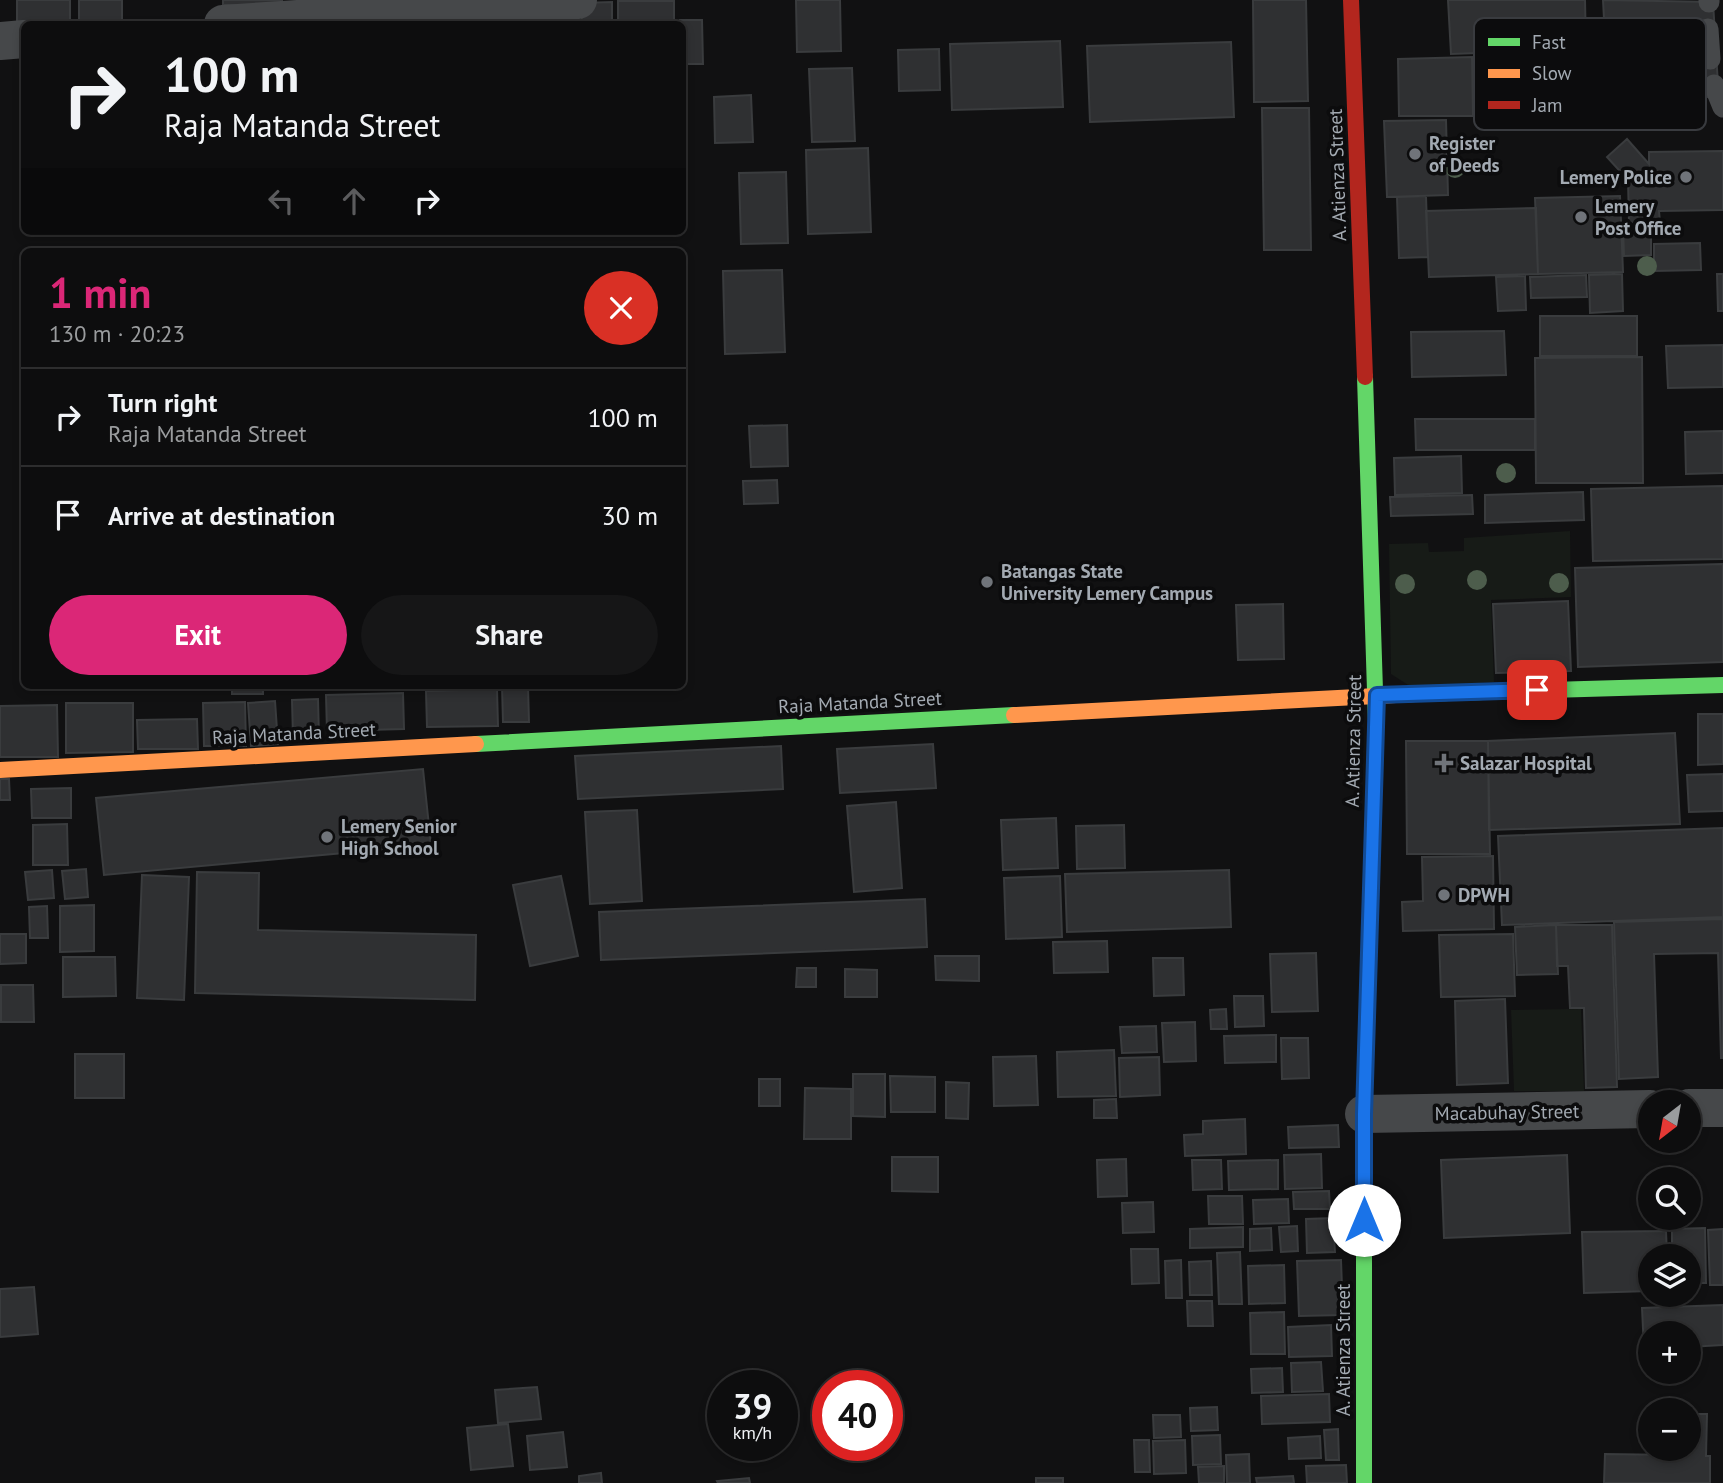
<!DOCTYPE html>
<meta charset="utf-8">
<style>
body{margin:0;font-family:"PT Sans",sans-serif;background:#161617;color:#f1f3f6;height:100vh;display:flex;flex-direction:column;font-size:26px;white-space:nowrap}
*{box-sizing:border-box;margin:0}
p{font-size:23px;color:#9a9c9e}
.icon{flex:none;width:38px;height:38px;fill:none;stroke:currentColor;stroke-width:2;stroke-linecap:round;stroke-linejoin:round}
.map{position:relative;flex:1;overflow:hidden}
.sheet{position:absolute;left:21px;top:248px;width:665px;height:441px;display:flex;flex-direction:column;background:#0d0d0e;border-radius:10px;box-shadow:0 4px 10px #0003,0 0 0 2px #2d2d2e}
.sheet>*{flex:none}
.hud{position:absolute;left:21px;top:21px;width:665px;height:214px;border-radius:10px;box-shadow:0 4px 10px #0003,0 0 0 2px #2d2d2e;background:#0d0d0e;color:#f1f3f6;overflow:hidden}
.needle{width:46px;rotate:211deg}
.buttons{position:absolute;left:1638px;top:1090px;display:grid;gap:14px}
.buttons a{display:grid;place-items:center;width:63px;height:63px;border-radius:50%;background:#0d0d0e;box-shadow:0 4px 10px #0003,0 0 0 2px #2d2d2e;font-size:35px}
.speed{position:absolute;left:707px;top:1370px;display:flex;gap:14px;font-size:35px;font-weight:700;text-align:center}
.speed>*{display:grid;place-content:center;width:91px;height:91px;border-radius:50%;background:#0d0d0e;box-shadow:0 4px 10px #0003,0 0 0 2px #2d2d2e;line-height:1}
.speed small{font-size:18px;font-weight:400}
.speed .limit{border:10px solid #d22;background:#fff;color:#111}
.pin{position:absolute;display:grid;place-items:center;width:60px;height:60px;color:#fff;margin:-30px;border-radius:14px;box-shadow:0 4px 10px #0006}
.me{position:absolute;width:77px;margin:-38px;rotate:0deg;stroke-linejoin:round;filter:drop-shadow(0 0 5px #0008)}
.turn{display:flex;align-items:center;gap:24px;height:147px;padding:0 28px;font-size:32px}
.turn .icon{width:91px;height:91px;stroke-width:2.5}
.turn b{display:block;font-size:49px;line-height:60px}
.lanes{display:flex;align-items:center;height:66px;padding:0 28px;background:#0003;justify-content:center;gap:35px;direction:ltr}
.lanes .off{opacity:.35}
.round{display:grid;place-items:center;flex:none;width:74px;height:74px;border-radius:37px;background:#161617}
.overview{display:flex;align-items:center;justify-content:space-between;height:119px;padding:0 28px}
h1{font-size:42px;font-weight:600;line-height:52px;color:#db2777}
.button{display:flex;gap:14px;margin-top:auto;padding:14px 28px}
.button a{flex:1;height:80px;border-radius:42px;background:#db2777;color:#fff;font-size:28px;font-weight:600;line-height:80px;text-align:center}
.button a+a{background:#161617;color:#f1f3f6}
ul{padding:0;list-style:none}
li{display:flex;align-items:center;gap:21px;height:98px;padding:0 28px;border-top:2px solid #2d2d2e}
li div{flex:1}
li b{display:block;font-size:26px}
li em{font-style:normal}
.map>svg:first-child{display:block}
.green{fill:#171b17}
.building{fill:#2f3032;stroke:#3a3c3e;stroke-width:2}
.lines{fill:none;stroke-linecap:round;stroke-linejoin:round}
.lane{stroke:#46484a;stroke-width:21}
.street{stroke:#46484a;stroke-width:38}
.fast{stroke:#63d668;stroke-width:16}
.slow{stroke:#ff974d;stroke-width:16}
.jam{stroke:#b3261e;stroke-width:16}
.tree{fill:#4d5d4c}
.route-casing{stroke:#114b97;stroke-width:18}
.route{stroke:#1a73e8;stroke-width:12}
.poi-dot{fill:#70747a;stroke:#0c0c0d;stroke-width:2.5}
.labels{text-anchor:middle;stroke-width:7;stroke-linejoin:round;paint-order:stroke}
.poi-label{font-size:19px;font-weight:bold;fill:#a3aab2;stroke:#0c0c0d;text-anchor:start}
.street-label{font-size:19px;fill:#a3aab2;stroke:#0c0c0d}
.key{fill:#0c0c0d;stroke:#393b3f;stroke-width:2}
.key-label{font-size:19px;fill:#a3aab2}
</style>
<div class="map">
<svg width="1723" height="1483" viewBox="0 0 1723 1483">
<rect width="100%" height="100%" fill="#111112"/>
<path class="green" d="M1570 531 1571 597 1491 600 1494 682 1413 688 1391 674 1389 544 1428 543 1429 552 1464 551V538Z
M1581 1009 1584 1091H1514L1511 1010Z"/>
<path class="building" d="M17 0H70V24H24L17 29Z
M79 0H122V24H79Z
M223 0H282V5H223Z
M796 0H840L841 51 797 52Z
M1253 0H1306L1308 101 1254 102Z
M1448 0H1585L1586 49 1451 54Z
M1603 0 1713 2 1718 85 1708 97 1603 101 1602 83 1593 84 1589 19H1604Z
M618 1H674V24H618Z
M612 2V24H582L581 3Z
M680 20H702L703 64H682V24H680Z
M1060 41 1063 107 952 110 950 44Z
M1231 42 1234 117 1090 122 1087 46Z
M939 49 940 90 899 91 898 50Z
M1472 57 1473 116H1399L1398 59Z
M852 68 855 141 812 142 809 69Z
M751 95 753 142 715 143 714 97Z
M1262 108H1309L1311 250H1264Z
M1446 120 1448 195 1387 197 1384 121Z
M1627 139 1649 164V152L1723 151V210L1659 211 1660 222 1629 223 1628 180 1607 157Z
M868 148 871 232 808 234 806 150Z
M786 172 788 243 741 244 739 173Z
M1426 196 1428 257 1399 258 1397 197Z
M1620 196 1623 272 1538 274 1535 198Z
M1536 208 1538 274 1429 277 1426 211Z
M1623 225H1651V255L1624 256Z
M1700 243 1701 270 1654 271V244Z
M782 270 785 352 725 354 723 271Z
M1622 274 1623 311 1590 313 1589 275Z
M1717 274H1723V311H1718Z
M1586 275 1587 297 1531 298 1530 277Z
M1525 276 1526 310 1498 311 1496 277Z
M1540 316H1637V356H1540Z
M1504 331 1506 375 1412 377 1411 332Z
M1723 345V387L1668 388 1666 346Z
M1642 357 1643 483H1536L1535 358Z
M1415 419H1535V450H1416Z
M787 425 788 466 751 467 749 426Z
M1723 431V473L1686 474 1685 432Z
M1461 456 1462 493 1395 495 1394 458Z
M777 480 778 503 744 504 743 481Z
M1723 486V559L1593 561 1591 489Z
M1583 492 1584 520 1485 523V495Z
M1472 495 1473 514 1391 516 1390 497Z
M1723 564V662L1578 667 1575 568Z
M1568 601 1571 671 1496 673 1493 604Z
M1283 604 1284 659 1238 660 1236 605Z
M232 686H263V694H232Z
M502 686H528L529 722H503Z
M497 689 498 726 427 727 426 691Z
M403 693 404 729 327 731 326 695Z
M318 699 319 736 293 737 292 700Z
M275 701 278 744 251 746 248 703Z
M245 702 246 746H204L203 703Z
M66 703H133V752L66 753Z
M57 705 58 757H0V706Z
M1698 714H1723V764L1698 765Z
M197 719 198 749H138L137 720Z
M1675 733 1680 824 1489 830 1488 741Z
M1406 741H1488L1490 854H1407Z
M933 744 936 788 840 793 837 749Z
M781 746 783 789 578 799 575 756Z
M423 769 431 845 104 875 96 798Z
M1723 774V811L1689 812 1687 775Z
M0 779H9L10 800H0Z
M71 788V818H32L31 789Z
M896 802 902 888 854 892 847 806Z
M637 810 642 901 590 904 585 812Z
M1056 818 1058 868 1003 870 1001 820Z
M67 824 68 865H33V825Z
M1124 825 1125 868 1077 869 1076 826Z
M1723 828V917L1502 925 1498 836Z
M1493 856 1494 929 1403 931 1402 902 1423 901 1422 857Z
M86 869 88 897 65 899 62 871Z
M52 870 54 898 28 900 25 872Z
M1229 870 1231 927 1067 932 1065 874Z
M197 872 259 873 258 930 476 935 475 1000 195 993Z
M142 875 189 877 184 1000 137 998Z
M561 876 578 956 530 966 513 885Z
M1060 876 1062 937 1006 939 1004 878Z
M925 899 927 947 601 960 599 912Z
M94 905V951L60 952V906Z
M47 906 48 938H30L29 907Z
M1723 919V1058H1721L1718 953 1654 954 1658 1077 1619 1079 1614 922Z
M1556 925H1612L1617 1087 1586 1088 1584 1008H1570L1568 966H1557Z
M1556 925 1558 974 1517 975 1515 927Z
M0 934H26V963L0 964Z
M1513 934 1515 996 1441 997 1439 935Z
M1107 941 1108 972 1054 973 1053 942Z
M1316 953 1318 1011 1272 1012 1270 954Z
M935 956H979V981L936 980Z
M63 957H115L116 996 63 997Z
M1153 958H1183L1184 995 1154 996Z
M797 968H816V987H796Z
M845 969 877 970V997H845Z
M1 985H33L34 1022H1Z
M1234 996H1263L1264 1026 1235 1027Z
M1505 999 1508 1083 1457 1085 1455 1001Z
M1226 1009 1227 1029H1211L1210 1010Z
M1195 1022 1196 1061 1164 1062 1162 1023Z
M1156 1026 1157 1052 1122 1053 1120 1027Z
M1276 1035V1062L1225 1063 1224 1036Z
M1281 1038H1308L1309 1078 1282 1079Z
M1114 1050 1116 1096 1058 1097 1057 1052Z
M75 1054H124V1098H75Z
M1036 1056 1038 1105 994 1106 993 1057Z
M1159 1057 1160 1095 1120 1097 1119 1058Z
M853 1074H885V1117L853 1116Z
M890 1076 935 1077V1112H891Z
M759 1079H780V1106H759Z
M946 1082 969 1083 968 1119 946 1118Z
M805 1088 851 1089V1139H804Z
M1116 1099 1117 1118H1094V1100Z
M1245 1119 1246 1154 1185 1156 1184 1135 1203 1134V1121Z
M1338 1125 1339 1147 1289 1148 1288 1127Z
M1321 1154 1322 1188 1285 1189 1284 1155Z
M1567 1155 1570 1233 1444 1238 1441 1160Z
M892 1157H938V1192L892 1191Z
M1126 1159 1127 1196 1098 1197 1097 1160Z
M1192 1160H1221L1222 1189 1193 1190Z
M1278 1160V1189L1229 1190 1228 1161Z
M1329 1191 1330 1209H1294L1293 1192Z
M1208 1196H1242L1243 1224H1209Z
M1288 1199 1289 1223 1254 1224 1253 1200Z
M1153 1202 1154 1232 1123 1233 1122 1203Z
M1333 1218 1335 1252 1307 1253 1306 1219Z
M1297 1226 1298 1251 1281 1252 1279 1227Z
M1243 1227V1247L1190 1248V1229Z
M1271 1228 1272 1250 1250 1251V1229Z
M1705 1228 1706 1283H1689V1256H1672V1229Z
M1723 1229V1285H1710L1708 1230Z
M1666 1231 1667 1256H1650V1291L1584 1293 1582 1232Z
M1131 1249H1158L1159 1283 1132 1284Z
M1240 1252 1242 1304H1219L1217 1253Z
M1181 1260 1182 1298H1166L1165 1261Z
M1341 1260 1343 1315 1299 1316 1297 1261Z
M1211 1261 1212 1295H1190L1189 1262Z
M1284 1265 1285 1303 1249 1304 1248 1266Z
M34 1287 38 1334 0 1337V1289Z
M1187 1301H1212L1213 1326H1188Z
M1723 1305V1345L1689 1347V1334H1650V1349H1644L1642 1308Z
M1284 1312 1285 1354H1251L1250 1313Z
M1331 1325 1332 1356 1289 1357 1288 1327Z
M1321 1362 1323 1391 1292 1392 1291 1363Z
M1282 1368 1283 1392 1252 1393 1251 1369Z
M537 1387 541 1419 498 1423 495 1390Z
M1329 1394 1330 1422 1262 1424 1261 1396Z
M1217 1407 1218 1430 1191 1431 1190 1408Z
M1689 1414H1707L1706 1456H1710V1483H1604L1605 1454 1675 1455V1449H1689Z
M1153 1415H1180L1181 1437 1154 1438Z
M508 1424 513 1466 471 1470 467 1428Z
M1338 1429 1339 1460H1326L1324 1430Z
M563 1432 567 1467 530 1470 527 1436Z
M1220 1435 1221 1464 1193 1465 1192 1436Z
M1320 1436 1321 1458 1289 1459 1288 1438Z
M1134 1440H1149L1150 1472H1135Z
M1185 1440 1186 1473 1154 1474 1153 1441Z
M1249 1454 1250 1483H1227L1226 1455Z
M1346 1465 1347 1483H1307L1306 1466Z
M1224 1466V1483H1199L1198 1467Z
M601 1473 602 1483H579V1476Z
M1293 1476 1294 1483H1257L1256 1478Z
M749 1478 750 1483H718L717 1481Z
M1036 1478H1063V1483H1036Z"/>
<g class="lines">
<path class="lane" d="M1709 2V0
M1708 29 1710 59
M1714 85 1723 107"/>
<path class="street" d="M223 24 578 0
M0 41 24 39
M1689 1108H1723
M1364 1114 1650 1109"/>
<path class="fast" d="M1365 377 1376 722
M1415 694 1723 685
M476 744 1014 715
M1364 1483V1114L1369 953"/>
<path class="slow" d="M1014 715 1415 694
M0 770 476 744"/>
<path class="jam" d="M1351 0 1365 377
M1369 953 1376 722"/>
</g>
<g class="tree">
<circle cx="1455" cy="168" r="10"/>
<circle cx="1647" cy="266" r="10"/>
<circle cx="1506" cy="473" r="10"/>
<circle cx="1477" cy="580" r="10"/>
<circle cx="1559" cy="583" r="10"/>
<circle cx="1405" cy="584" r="10"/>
</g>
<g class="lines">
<defs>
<path id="route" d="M1364 1220V1114L1377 695 1537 690"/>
</defs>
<use href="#route" class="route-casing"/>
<use href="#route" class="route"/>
</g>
<g class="poi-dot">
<circle cx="1415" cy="154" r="7"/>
<circle cx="1686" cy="177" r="7"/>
<circle cx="1581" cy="217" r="7"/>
<circle cx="987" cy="582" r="7"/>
<path d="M1440.5 752.5h7v7h7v7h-7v7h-7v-7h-7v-7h7z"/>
<circle cx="327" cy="837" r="7"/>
<circle cx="1444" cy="895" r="7"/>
</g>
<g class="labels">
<g class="poi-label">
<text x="1429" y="150">Register<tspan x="1429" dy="22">of Deeds</tspan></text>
<text x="1672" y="184" text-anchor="end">Lemery Police</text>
<text x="1595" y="213">Lemery<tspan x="1595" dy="22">Post Office</tspan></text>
<text x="1001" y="578">Batangas State<tspan x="1001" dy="22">University Lemery Campus</tspan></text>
<text x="1460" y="770">Salazar Hospital</text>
<text x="341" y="833">Lemery Senior<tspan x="341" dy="22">High School</tspan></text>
<text x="1458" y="902">DPWH</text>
</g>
<g class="street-label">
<text transform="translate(1337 175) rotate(-92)" y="7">A. Atienza Street</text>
<text transform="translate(860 702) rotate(-3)" y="7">Raja Matanda Street</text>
<text transform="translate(294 733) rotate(-3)" y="7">Raja Matanda Street</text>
<text transform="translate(1353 741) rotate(-89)" y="7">A. Atienza Street</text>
<text transform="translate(1507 1112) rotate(-1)" y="7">Macabuhay Street</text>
<text transform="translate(1343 1350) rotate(-90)" y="7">A. Atienza Street</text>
</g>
</g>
<rect x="1474" y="18" width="232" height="112" rx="10" class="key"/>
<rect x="1488" y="38" width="32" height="8" fill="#63d668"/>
<rect x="1488" y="69" width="32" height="9" fill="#ff974d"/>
<rect x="1488" y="101" width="32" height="8" fill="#b3261e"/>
<g class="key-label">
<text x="1532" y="49">Fast</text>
<text x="1532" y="80">Slow</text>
<text x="1532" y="112">Jam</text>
</g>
</svg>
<div class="buttons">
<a><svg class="needle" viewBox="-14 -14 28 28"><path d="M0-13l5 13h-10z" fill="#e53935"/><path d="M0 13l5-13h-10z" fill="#9a9c9e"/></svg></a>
<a><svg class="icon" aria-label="search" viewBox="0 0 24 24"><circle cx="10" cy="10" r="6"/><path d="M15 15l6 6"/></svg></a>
<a><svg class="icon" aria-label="layers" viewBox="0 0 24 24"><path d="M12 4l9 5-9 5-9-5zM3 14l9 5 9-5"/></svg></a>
<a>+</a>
<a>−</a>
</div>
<div class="speed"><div>39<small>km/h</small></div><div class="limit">40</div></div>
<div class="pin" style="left:1537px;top:690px;background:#d93025"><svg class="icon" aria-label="arrive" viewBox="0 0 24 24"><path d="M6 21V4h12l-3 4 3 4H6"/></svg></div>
<svg class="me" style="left:1364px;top:1220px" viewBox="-20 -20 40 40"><circle r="19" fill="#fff"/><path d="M0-13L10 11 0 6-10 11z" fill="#1a73e8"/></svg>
<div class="hud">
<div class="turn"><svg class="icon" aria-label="right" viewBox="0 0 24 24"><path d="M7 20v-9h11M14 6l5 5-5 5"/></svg><div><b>100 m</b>Raja Matanda Street</div></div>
<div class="lanes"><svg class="icon off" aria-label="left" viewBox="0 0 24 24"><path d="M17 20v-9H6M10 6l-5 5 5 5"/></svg><svg class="icon off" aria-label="ahead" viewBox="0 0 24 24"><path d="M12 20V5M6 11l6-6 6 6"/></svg><svg class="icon" aria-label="right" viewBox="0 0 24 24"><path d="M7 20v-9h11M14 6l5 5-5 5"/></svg></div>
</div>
<section class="sheet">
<div class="overview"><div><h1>1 min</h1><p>130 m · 20:23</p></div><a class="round" style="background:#d93025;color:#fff"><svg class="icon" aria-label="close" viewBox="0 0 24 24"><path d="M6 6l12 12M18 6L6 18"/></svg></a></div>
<ul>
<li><svg class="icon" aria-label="right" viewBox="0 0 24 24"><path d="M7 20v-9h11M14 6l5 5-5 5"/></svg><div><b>Turn right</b><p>Raja Matanda Street</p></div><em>100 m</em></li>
<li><svg class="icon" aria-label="arrive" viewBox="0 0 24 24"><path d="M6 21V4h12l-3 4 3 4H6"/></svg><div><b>Arrive at destination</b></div><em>30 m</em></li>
</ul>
<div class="button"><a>Exit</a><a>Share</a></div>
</section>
</div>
